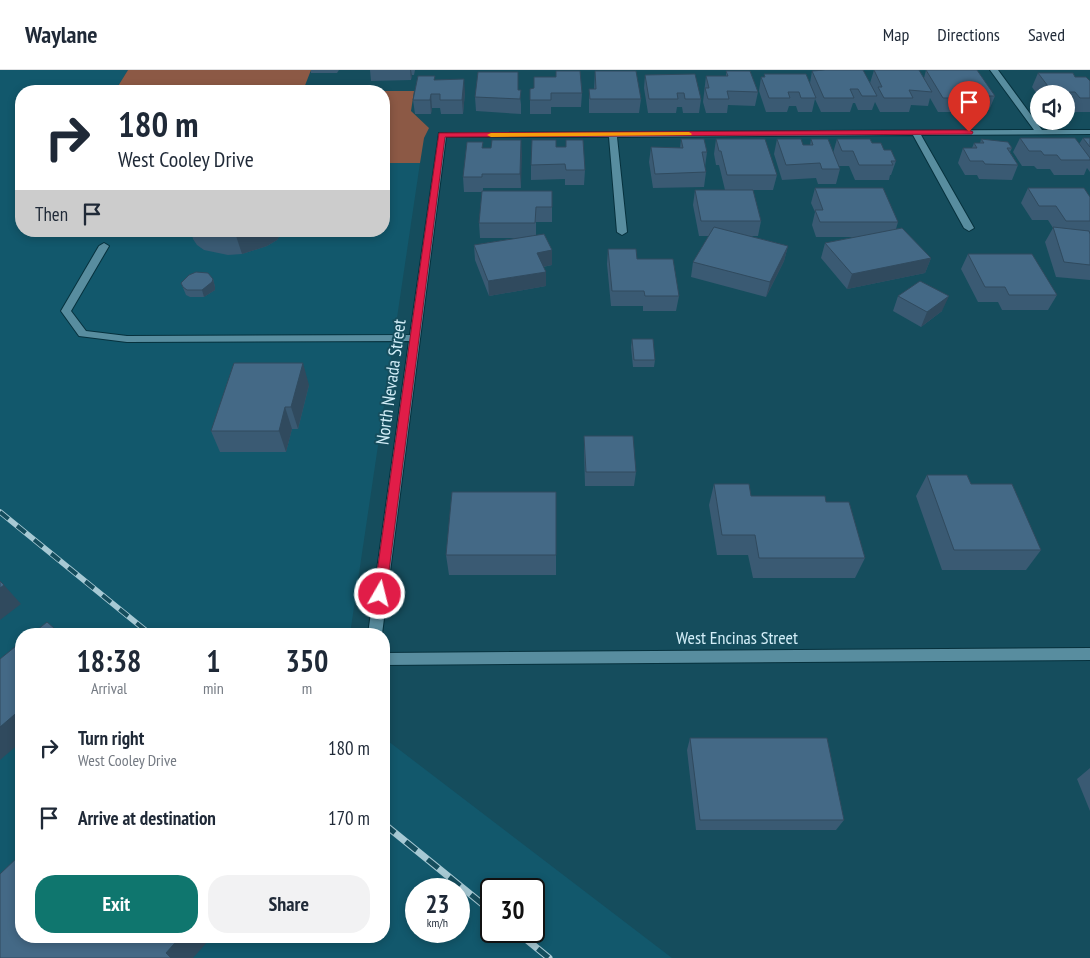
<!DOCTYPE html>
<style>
body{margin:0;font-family:"PT Sans Narrow",sans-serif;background:#f2f2f3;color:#1f2937;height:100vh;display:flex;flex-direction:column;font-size:19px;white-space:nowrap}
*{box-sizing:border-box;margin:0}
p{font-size:16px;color:#747a83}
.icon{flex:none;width:28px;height:28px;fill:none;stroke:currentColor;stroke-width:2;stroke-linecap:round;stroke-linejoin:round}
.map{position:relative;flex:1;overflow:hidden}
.sheet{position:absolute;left:15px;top:558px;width:375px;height:315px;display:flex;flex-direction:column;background:#fff;border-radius:20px;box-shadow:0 2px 8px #0003}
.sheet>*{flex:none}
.hud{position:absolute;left:15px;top:15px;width:375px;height:152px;border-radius:20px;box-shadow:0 2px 8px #0003;background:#fff;color:#1f2937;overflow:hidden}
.buttons{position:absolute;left:1030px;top:15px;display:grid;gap:10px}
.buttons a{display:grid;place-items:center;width:45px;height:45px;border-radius:50%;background:#fff;box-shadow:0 2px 8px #0003;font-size:25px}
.speed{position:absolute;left:405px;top:808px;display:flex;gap:10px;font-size:25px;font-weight:700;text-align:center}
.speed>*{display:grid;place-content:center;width:65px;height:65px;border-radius:50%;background:#fff;box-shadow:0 2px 8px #0003;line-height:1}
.speed small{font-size:12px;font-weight:400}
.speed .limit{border:2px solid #111;border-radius:8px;background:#fff;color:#111}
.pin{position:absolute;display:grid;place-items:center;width:42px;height:42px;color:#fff;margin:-51px -21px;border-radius:50% 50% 50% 0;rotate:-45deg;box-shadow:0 0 5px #0007}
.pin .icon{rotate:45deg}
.me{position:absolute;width:55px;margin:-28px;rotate:8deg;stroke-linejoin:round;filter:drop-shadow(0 0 4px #0008)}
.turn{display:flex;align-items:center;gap:18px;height:105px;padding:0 20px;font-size:22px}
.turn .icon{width:65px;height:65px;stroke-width:2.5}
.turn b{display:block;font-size:35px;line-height:42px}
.then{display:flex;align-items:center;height:48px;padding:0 20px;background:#0003;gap:10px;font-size:19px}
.eta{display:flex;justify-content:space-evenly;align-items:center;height:85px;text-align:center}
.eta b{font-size:30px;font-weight:700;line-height:35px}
.primary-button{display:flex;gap:10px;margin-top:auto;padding:10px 20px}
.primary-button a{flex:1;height:58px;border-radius:20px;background:#0f766e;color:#fff;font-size:20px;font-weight:700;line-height:58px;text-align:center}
.primary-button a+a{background:#f2f2f3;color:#1f2937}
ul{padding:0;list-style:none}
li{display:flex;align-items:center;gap:15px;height:70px;padding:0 20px}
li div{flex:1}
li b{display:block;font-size:19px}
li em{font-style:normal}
header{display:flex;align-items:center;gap:30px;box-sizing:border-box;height:70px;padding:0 25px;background:#fff;border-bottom:1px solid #e0e1e3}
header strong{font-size:24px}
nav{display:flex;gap:28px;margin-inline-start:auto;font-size:18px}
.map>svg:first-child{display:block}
.built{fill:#12586c;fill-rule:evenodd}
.green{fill:#8c5945}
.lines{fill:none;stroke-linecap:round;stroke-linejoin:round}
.minor-casing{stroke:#06313d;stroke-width:2}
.minor{fill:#588d9f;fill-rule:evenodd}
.rail-far1-casing{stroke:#a7c9d4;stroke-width:5.5}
.rail-casing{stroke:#a7c9d4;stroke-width:7}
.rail-far1{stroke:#154d5d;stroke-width:4;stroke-dasharray:11;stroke-linecap:butt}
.rail{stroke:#154d5d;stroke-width:5;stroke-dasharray:14;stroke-linecap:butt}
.wall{fill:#3a5a73}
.shaded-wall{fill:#304a5e}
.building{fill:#446986;stroke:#304a5e}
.route{fill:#e11d48;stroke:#92132f}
.slow{fill:#f59e0b}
.labels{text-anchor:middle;stroke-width:4;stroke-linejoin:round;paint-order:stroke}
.street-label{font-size:18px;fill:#d3eef8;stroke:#154d5d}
</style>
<header>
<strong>Waylane</strong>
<nav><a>Map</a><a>Directions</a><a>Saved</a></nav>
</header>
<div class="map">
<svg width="1090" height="888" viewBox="0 0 1090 888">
<rect width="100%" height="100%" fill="#154d5d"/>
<path class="built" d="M0 0H128L115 21H21V161H384V93H420L350 564H21V866H384V668L672 888H0ZM416 819H459V861H416ZM491 819H534V861H491Z"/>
<path class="green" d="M128 0H311L304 18 316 21H414L411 41 429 58 424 68 420 93H384V21H115Z"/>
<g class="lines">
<defs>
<path id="minor" d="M990 0H998L1042 60H1090V64L921 65 974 158 969 161 964 158 913 65 617 67 627 162 622 165 617 162 609 67H446L382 564H368L409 271 127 272 79 266 61 241 99 176 104 173 109 176 71 241 86 261 127 266 410 265 439 63 1034 60Z
M1090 578V590L384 595V583Z"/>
</defs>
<use href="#minor" class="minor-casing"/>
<use href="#minor" class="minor"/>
<defs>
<path id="rail-far1" d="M0 442 150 564"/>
<path id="rail" d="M384 754 491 841
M516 861 549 888"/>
</defs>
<use href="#rail-far1" class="rail-far1-casing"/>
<use href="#rail" class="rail-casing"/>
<use href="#rail-far1" class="rail-far1"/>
<use href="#rail" class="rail"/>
</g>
<path class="wall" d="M311 0H339L337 3H311Z
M370 0H415L414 5H412L411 10 371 11Z
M874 0 924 8 926 0 995 26 989 40H972L970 36 968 42H938L930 28 928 36 911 35 909 42H880L875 32 872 40H858L855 33H853L850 42H821L815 29 812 42H798L796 36H789L787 42H766L759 21 761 7H764V4L810 13 812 1 870 13Z
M595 1 641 29 639 43H589V19H594Z
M726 1 758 22 755 36 728 35 727 43H706L703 32 706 6H726Z
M1038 3 1075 7 1090 11V42H1073L1069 37 1066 42V24H1039V27L1032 17Z
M645 5 701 29 699 43H683L682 37H677L676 43H648L644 18Z
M435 10 465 22 463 44H441L440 38H432L431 44H415L413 30Z
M530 19 582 23 581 37H551V44H530Z
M519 20 521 34V44L476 41 475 27Z
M1020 68 1079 74 1083 68H1090V102L1087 98 1084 105H1054L1050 99H1037L1034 96H1022L1013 82Z
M681 69 707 82 705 97 706 102 704 117 653 118 649 92 651 77 680 78Z
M716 69 777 105 773 120H725L719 95H716L714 84Z
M777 69 803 75H810L811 69 833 83 837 69 872 73 884 80 896 91 891 105H890L889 110H855L849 96H838L840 99 836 114H818L816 108 782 110 774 84Z
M981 69 1012 78 1010 82 1018 95 1012 110 979 109 977 105H965L958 93 963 78H972L974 73H980Z
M521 70V118H483V121H552V152H536V165L552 195 543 197 546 216 489 226 475 190 474 175 517 168H480L479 153 482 122H464L463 107 483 78H491Z
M556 77 585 100 584 115H565V109L531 110V95Z
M815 118 898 152 896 159 931 188 925 203 847 219 821 188 825 173 855 167H816L812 155 815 142 811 133Z
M1028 118 1090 127V210L1056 207 1045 172 1053 158 1048 150H1032L1021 133Z
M695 120 761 151 758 166H749L788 176 784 191 766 227 691 207 693 192 709 166H699L693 135Z
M191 161H283L277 170 267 176 242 184 228 185 204 180 197 175 193 169Z
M608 179 637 189 679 226 676 241H643V236H611L607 194Z
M968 184 1057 225 1048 240H1002L998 232H978L961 199Z
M213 209 215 217V220L204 227H190L186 225 181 213Z
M898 226 942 241 921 257 893 241Z
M632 269 655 290 654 297H633L631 277Z
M309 315 298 359H292L286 382H220L211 361Z
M584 366 636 402 634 416H585L584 381Z
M927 405 971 414 1041 480 1026 500H942L916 426Z
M714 414 751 426 826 432 865 488 855 508H753L748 485H717L709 435Z
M446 485H556V505H449Z
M690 668 844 750 836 760H696L687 680Z
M1090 698V741L1077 709Z"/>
<path class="shaded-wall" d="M410 0H411L412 5 411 10Z
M464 9 465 22 463 44 462 30Z
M431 24 432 38 431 44 430 30Z
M521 70 522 85 521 118 520 104Z
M240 161H283L277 170 267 176 242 184 235 163Z
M788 176 784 191 766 227 770 212Z
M552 180V195L537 198V183Z
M931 188 925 203 847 219 852 204Z
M546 202V216L489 226 488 211Z
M213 209 215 217V220L204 227 202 220Z
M949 226 942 241 921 257 927 242Z
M303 293 309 315 298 359 291 337Z
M285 337 292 359 286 382 279 361Z
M4 515 21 534 0 550V518Z
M21 639V672L0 690V657Z
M181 866H205L209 870 193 888H171L166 883Z"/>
<path class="building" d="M825 0H863L877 26H862L858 19H850L854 28H824L812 1Z
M874 0H919L932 22 909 20 913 28H884L878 17H882Z
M926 0H977L995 26H978L973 19H967L973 28H943Z
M556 1H580L582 23H551V30H530V19L534 18V7H556Z
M595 1H636L641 29H590L589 19H596Z
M726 1H750L758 22 727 21 729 29H708L705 18H709L706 6H728Z
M478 2H518V20H521L520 29 475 27Z
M1038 3H1073L1075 7H1086L1090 11V28H1080L1075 22H1069L1073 28H1066V24H1054Z
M695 4 701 29H685L684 23H677L678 29H649L645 5Z
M764 4H806L816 28H801L799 22H788L790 28H769L761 7H765Z
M418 6H435L434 10 464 9 462 30H440V24H431L430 30H413Z
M1020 68H1075L1090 88V90H1061L1057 85H1044L1041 81H1029Z
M1083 68H1090V77Z
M681 69H704L707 82H702L706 102 655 104 651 77 683 78Z
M716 69H765L777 105H727L721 81H719Z
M777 69H801L803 75H813L811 69H828L840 99H822L820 93 786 95Z
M837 69H870L872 73H881L884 80H891L896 91H891L893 95H859L853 81H842Z
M981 69 1008 72 1012 78H1007L1018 95 985 94 983 91H970L963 78H977L974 73H984Z
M492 70H521L520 104H482V107H463L467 72H483L482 78H491Z
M532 70H556V77H566V70H583L585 100H566L565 94 531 95Z
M815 118H883L898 152H820L815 140H823Z
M1028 118H1084L1090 127V151H1066L1056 136H1039Z
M695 120H753L761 151H701Z
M482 121H552V137H536L535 153H479Z
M714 157 788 176 770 212 693 192Z
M1053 157 1089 161 1090 164V195L1064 192Z
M902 158 931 188 852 204 825 173Z
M208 161H240L235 163 221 164Z
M544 164 552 180 537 183 546 202 488 211 474 175Z
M608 179H636L637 189H673L679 226H645L644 221H612Z
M968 184H1032L1057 225H1009L1005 217H985Z
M196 202 208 203 213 209 212 212 202 220H187L183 217 181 213 189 205Z
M920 211 949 226 927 242 898 226Z
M632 269H653L655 290H634Z
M234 293H303L291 337H285L279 361H211Z
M584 366H633L636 402H586Z
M927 405H967L971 414H1012L1041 480H954Z
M714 414H749L751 426H825L826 432H849L865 488H759L755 465H722Z
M452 422H556V485H446Z
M0 511 4 515 0 518Z
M47 552 61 564H32Z
M21 572V639L0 657V589Z
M690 668H827L844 750H700Z
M21 784V866H181L166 883 171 888H0V804Z"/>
<path class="route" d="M969 60 973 62 972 64 445 67 386 524 385 528H376L374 524 439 63Z"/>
<path class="slow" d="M689 62 692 64 691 65 491 67 487 65 491 63Z"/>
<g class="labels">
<g class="street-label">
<text transform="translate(391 312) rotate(-82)" y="6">North Nevada Street</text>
<text x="737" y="574">West Encinas Street</text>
</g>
</g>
</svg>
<div class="buttons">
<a><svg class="icon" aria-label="sound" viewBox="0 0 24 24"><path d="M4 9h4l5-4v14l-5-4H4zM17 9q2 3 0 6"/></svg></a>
</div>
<div class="speed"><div>23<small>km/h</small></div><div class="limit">30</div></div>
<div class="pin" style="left:969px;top:62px;background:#d93025"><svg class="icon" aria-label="arrive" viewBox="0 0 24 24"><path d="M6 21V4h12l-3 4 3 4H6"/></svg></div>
<svg class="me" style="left:380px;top:524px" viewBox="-20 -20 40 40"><circle r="17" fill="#e11d48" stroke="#fff" stroke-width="3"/><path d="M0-11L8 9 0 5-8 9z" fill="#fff"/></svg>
<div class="hud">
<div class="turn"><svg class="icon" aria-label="right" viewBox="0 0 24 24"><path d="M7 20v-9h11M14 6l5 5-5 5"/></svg><div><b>180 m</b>West Cooley Drive</div></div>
<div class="then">Then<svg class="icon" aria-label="arrive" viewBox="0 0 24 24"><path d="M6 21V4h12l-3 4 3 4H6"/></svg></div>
</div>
<section class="sheet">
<div class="eta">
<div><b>18:38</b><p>Arrival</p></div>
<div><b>1</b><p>min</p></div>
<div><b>350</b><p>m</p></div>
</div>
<ul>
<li><svg class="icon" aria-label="right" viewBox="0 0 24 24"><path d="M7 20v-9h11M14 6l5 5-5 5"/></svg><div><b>Turn right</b><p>West Cooley Drive</p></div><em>180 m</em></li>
<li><svg class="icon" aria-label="arrive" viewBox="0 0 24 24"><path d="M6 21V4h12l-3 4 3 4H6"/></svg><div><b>Arrive at destination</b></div><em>170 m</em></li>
</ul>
<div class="primary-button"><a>Exit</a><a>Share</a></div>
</section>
</div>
